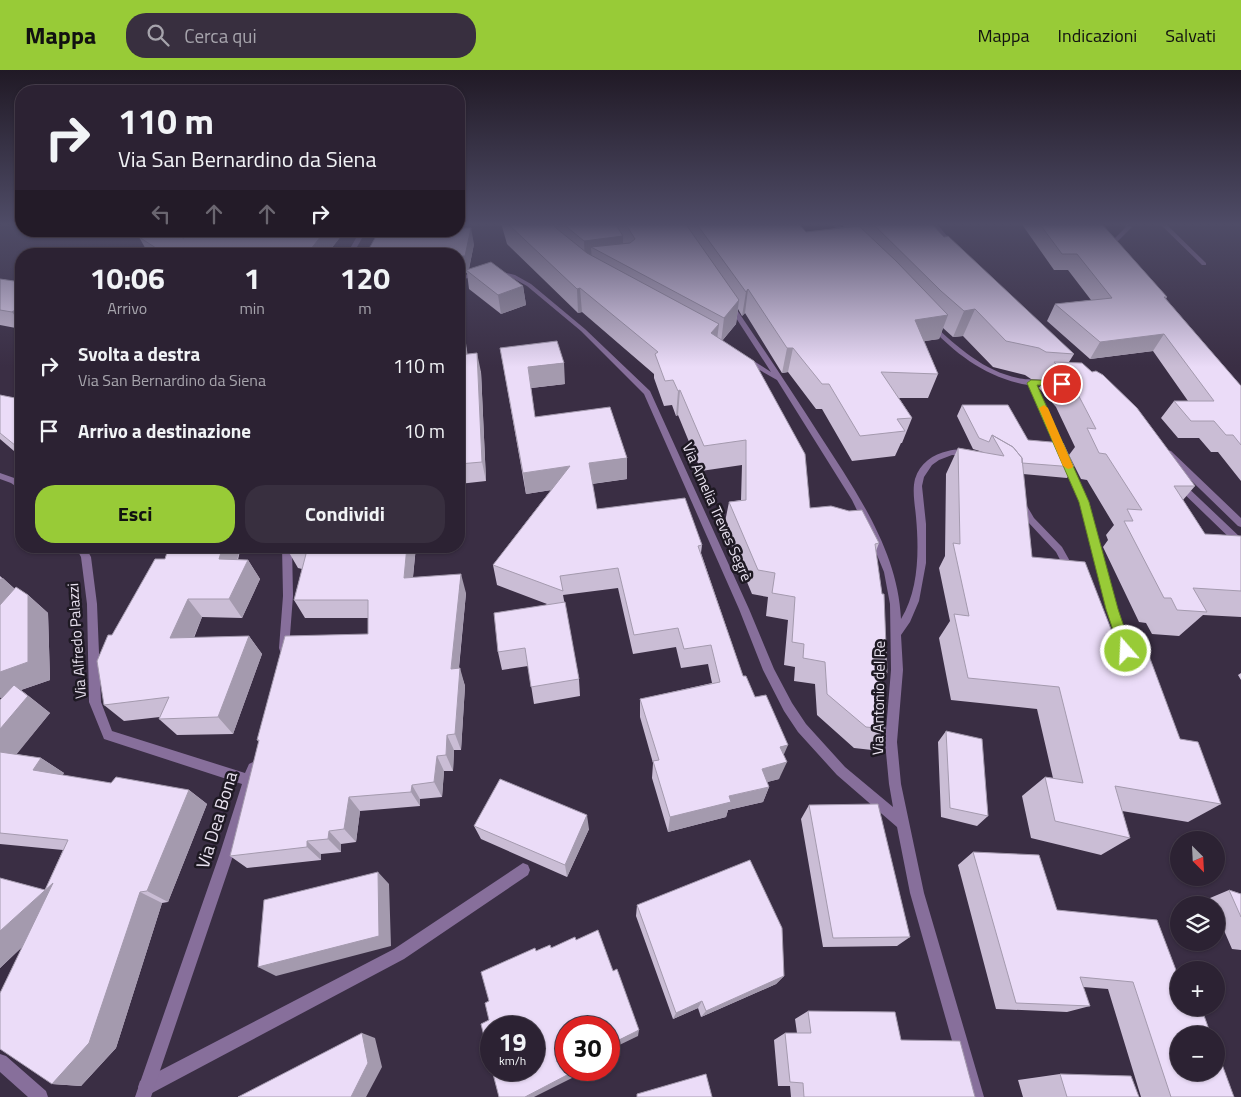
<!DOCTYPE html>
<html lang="it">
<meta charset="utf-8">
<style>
body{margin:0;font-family:"Titillium Web",sans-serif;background:#382f3f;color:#f1f3f6;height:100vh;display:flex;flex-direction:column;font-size:19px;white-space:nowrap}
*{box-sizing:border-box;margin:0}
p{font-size:16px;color:#a6a4ac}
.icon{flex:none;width:28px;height:28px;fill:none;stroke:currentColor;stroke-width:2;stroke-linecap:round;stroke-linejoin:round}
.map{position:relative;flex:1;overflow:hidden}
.sheet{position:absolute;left:15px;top:178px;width:450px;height:305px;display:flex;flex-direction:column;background:#2c2233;border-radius:20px;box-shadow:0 1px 4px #0004,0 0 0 1px #483f4e}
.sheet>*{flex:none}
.banner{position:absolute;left:15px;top:15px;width:450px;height:152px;border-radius:20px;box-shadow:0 1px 4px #0004,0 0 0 1px #483f4e;background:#2c2233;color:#f1f3f6;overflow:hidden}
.needle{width:32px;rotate:156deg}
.controls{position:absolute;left:1170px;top:761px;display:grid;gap:10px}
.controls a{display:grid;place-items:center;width:55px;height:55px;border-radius:50%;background:#2c2233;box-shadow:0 1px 4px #0004,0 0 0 1px #483f4e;font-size:25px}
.speed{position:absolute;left:480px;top:946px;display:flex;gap:10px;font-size:25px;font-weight:700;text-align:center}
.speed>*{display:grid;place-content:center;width:65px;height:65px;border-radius:50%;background:#2c2233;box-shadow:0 1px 4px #0004,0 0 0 1px #483f4e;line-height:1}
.speed small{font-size:12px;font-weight:400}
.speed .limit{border:8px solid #d22;background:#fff;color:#111}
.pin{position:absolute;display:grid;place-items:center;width:42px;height:42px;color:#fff;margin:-21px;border:2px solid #fff;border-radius:50%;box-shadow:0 1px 5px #0007}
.me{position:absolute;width:55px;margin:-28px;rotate:341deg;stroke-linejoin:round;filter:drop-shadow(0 0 4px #0008)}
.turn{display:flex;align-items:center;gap:18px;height:105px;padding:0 20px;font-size:22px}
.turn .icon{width:65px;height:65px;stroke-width:2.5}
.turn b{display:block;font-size:35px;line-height:42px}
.lanes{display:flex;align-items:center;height:48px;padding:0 20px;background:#0003;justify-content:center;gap:25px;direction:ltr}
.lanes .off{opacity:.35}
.eta{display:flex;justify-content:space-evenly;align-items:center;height:85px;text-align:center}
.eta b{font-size:30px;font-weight:700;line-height:35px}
.action{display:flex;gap:10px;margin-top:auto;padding:10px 20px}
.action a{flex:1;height:58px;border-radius:20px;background:#98cb37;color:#111;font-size:20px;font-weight:700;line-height:58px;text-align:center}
.action a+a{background:#382f3f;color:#f1f3f6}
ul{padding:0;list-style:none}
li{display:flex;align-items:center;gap:15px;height:65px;padding:0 20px}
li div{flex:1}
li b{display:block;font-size:19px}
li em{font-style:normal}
header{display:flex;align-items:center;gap:30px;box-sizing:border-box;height:70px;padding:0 25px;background:#98cb37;color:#111}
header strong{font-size:24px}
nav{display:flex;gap:28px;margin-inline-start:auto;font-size:18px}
.search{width:350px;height:45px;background:#382f3f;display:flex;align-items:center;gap:12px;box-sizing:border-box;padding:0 18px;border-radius:20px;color:#a6a4ac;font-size:19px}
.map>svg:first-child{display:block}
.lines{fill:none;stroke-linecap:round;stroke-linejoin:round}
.service{fill:#876f9b;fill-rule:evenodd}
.minor{fill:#876f9b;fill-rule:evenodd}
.tertiary{fill:#876f9b;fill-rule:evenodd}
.wall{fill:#cabdd5}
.shaded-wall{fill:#a49aae}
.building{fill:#ebdcf8;stroke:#a49aae}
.route{fill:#98cb37;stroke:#638424}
.slow{fill:#f59e0b}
.labels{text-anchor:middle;stroke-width:5;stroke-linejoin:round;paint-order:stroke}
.street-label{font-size:15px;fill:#eae3f1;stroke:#1e1923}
.near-street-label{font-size:18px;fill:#eae3f1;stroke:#1e1923}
</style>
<header>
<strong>Mappa</strong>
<div class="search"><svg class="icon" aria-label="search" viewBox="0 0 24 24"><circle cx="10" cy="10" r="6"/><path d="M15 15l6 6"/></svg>Cerca qui</div>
<nav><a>Mappa</a><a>Indicazioni</a><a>Salvati</a></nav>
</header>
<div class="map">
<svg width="1241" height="1027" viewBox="0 0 1241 1027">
<rect width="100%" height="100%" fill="#3a2e44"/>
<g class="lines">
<path class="service" d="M1122 153H1128L1132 157 1111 178H1107V176L1126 157Z
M1159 153H1165L1206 193V195H1202Z
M523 793 528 795 530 800 528 805 404 889 152 1023 146 1025 140 1023 138 1017 140 1011 394 879Z"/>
<path class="minor" d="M831 153H837L849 165V167H845Z
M360 161H366L353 184H347Z
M494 200 515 205 531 214 585 259 650 321 749 539 774 599 792 633 806 654 845 697 893 737 889 714 885 672 891 600 890 534 884 502 868 463 852 430 777 310 742 290 743 288H749L771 302 727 234 730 232 733 234C762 277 791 320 819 364 855 420 898 480 901 549 919 520 919 480 916 447 915 435 912 421 915 409 920 393 933 384 948 381 956 379 968 378 974 383L970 386 952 385 939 390 932 395 924 407 922 416 926 454V493L919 531 910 552 901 565 903 600 897 672 901 714 924 823 984 1027H968L910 823 897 757 837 705 798 662 784 641 763 600 739 539 644 324 581 261 527 216 511 207 492 203 491 202Z
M480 202 482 203V205L459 210V206Z
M929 254H933C957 277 984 301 1018 308 1029 311 1052 308 1060 313L1056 315H1036L1089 432 1117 539 1131 581 1130 584C1124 586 1120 584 1118 578L1119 576 1107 539 1079 432 1028 315C987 308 957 285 929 256Z
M0 403 17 409 21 412V420L11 413 0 409Z
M1179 411 1182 412 1241 468V478L1238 476 1176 416 1175 414Z
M1021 430 1024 431 1034 448 1062 477 1076 502 1074 505H1068L1056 482 1028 452 1016 433Z
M75 476H85L91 487 97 534 101 632 112 661 245 703 249 694 253 692 257 694 259 698 234 783 151 1027H135L220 783 242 714 104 669 89 632 87 534 81 487Z
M282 476H292L293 526 289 578 288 581 284 583 280 581 279 578 283 526Z
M0 984 6 986 46 1021 48 1027H28L0 1002Z"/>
<path class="tertiary" d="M930 153H936L954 174V176H950Z
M1168 380 1171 381 1241 448V457L1238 456 1165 385V381Z"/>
</g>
<path class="wall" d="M501 153H798L806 162 844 157 840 153H931L944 167 1074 284 1069 292 1195 416 1183 430 1205 464 1241 466V547L1203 545 1179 566 1152 564 1146 553 1139 552 1103 477 1108 470 1106 465 1114 455 1087 410 1081 409 1069 385 1075 377 1056 337 1039 318 1044 310 1031 309 1025 305 993 297 963 266 953 267 943 258 939 269 924 271 938 304 928 328H899L912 348 902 373H901L895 386 852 391 822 339H816L788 302 782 303 745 243 742 246 738 239 736 254 722 271 810 438 879 473 876 481 887 603 880 614 885 659 872 680 854 678 817 645 815 614 794 611 795 597 784 595 788 550 766 546 768 527 752 524 724 457 729 432 741 430 742 395 701 401 678 345 676 346 672 335 664 336 654 308V304L582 242 578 243 507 174Z
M1021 153H1101L1167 227 1166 229 1241 316V411L1218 382H1211L1199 368H1178L1161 348 1174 331H1188L1153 281 1090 289 1047 251 1055 234 1091 230 1068 200H1054Z
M345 161 327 184H144L148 183 139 167Z
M474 174 469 199 523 216 526 235 501 244 469 219 467 203 459 204V184Z
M0 209 21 212V259L0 255Z
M459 228 462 246 467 284 481 302 486 411 459 414Z
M500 278 565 314 531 318 535 347 627 409 592 414 597 439 702 475 701 483 743 606 755 627 783 685 779 709 767 712 769 717 763 732 728 740 726 747 668 762 652 708 653 693 640 647V629L712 613 708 594 681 598 676 577 633 584 618 518 563 525 579 609 580 626 534 634 528 596 502 600 498 582 547 534 497 515 493 495 551 420 526 424Z
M21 324V387L0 369V325L15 328Z
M962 335 1028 370 1074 397 1067 408 1023 404 1032 487 1116 572 1180 669 1221 734 1188 752 1122 741 1130 768 1101 785 1031 768 1022 726 1045 707 1053 708 1037 639 951 630 939 568 950 551 939 498 945 486 946 404 958 378 983 382 973 379 957 346Z
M169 476H241L238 490H248L260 509 242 548 202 547 194 568 249 566 262 584 233 664 177 665 159 649 160 647 124 651 104 635 112 565 165 489Z
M288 476H416L413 507 466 523 459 598 465 616 461 680H454L453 701H444L442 727 420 729V736L360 741 356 772 341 774V782L321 784V790L247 798 230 786 259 672 257 670 368 564V548H305L294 530 302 499 298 498 287 479Z
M0 506 15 519 28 525 48 543 50 610 21 620 50 643 16 684 41 688 64 703 62 705 111 713 189 720 207 734 168 832 162 833 116 978 81 1016 52 1014 22 877 0 898V808L45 820 63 780 0 774V630L3 627 1 628 0 627Z
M1241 603V610L1238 605Z
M946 661 988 746 977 756 941 747 938 672Z
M809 735 910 867 897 876 823 877 801 749Z
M474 756 589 759 567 807 481 769Z
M973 782 1057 840 1179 938 1234 1027H1141L1108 919 1083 917 1090 936 1067 942 996 939 958 795Z
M1229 820 1241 824V880L1232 879 1216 842V835H1213L1210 828Z
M637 835 784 906 776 914 701 947 698 938 673 949 636 846Z
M576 870 613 901 638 966 586 957 566 958V1000H570L572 1008 489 950 536 881 550 875 552 878Z
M808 941 901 970 975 1027H791L790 1016H778L774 970 785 963H797L795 949Z
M1060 1004 1139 1027H1023L1018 1010Z"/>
<path class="shaded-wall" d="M471 158 474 174 468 203V201L466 200 467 203 459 204V186Z
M182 161H250L187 179 178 164 179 162Z
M325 161H345L327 184H307Z
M623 166V189L591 177 592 193 585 194 584 171Z
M523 216 526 235 501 244 498 225Z
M580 218 582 242 578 243 577 219Z
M748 219 745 243 742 246 746 222Z
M459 228 462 246 468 287 459 290Z
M739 230 736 254 721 272 724 248Z
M21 236V254L12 242Z
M975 239 963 266 953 267 964 241Z
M948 245 939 269 906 274 915 250Z
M719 254 716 278 711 263Z
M1164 264 1153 281 1090 289 1100 272Z
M787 278H793L788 302 782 303Z
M477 283 481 302 486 411 482 392Z
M564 293 565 314 531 318 528 297Z
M680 320 678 345 676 346 678 321Z
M627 388V409L590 414 589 393Z
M570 396 571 417 526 424 523 403Z
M223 476H241L232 508 219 489Z
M407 476H416L411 526 404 508Z
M248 490 260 509 242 548 229 529Z
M461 504 466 523 457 616 451 599Z
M3 508 23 527 0 540V509Z
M28 525 48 543 50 610 21 620 50 643 8 695 0 690V659L20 620 1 628 0 627V602Z
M188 529 202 547 186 586 170 568Z
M249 566 262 584 233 664 218 647Z
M460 598 465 616 461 680 455 664Z
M447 665 454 680 453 701 446 685Z
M788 675 781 691 780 677Z
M437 686 444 701 442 727 434 712Z
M41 688 64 703 56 715 33 700Z
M787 692 779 709 756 715 762 699Z
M412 715 420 729V736L411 722Z
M769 717 763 732 728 740 726 747 668 762 670 747 729 726Z
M189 720 207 734 168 832 147 821Z
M349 727 360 741 356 772 344 759Z
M587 745 589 759 567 807 565 795Z
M329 761 341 774V782L328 769Z
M307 771 321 784V790L307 777Z
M378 802 389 814 391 876 276 906 258 897Z
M53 813 78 824 0 898V861Z
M140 822 162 833 116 978 81 1016 52 1014Z
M784 906 776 914 701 947 706 941Z
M702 931 698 938 673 949 676 943Z
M639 960 638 966 609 980V975Z
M362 963 375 968 382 997 366 1027H351Z
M568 1000H570L572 1008 534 1027H525Z"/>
<path class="building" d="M507 153H552L556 158 587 183 719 254 711 263 754 291 805 384 810 438 831 436 849 441 862 440 879 473 875 474 882 524H884L887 603 879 601 885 659 866 657 827 624 825 592 803 588 804 574 792 572 795 527 772 523 775 503 758 500 729 432 746 430V370L704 376 680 320 678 321 673 310 665 311 655 284 658 282 580 218 577 219Z
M562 153H615L623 166 584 171Z
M625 153H685L739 230 724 248 591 177 630 173 635 169Z
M696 153H798L806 162 859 156 896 191 948 245 915 250 938 304 881 302 912 348 897 349 905 361 860 366 829 314H822L793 278H787L748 219 746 222Z
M872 153H931L944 167 948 166 1074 284 1046 282 1039 278 1006 271 975 239 964 241 941 221Z
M1039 153H1101L1167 227H1164L1241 316V375L1233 365H1226L1214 351H1191L1174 331H1214L1164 264 1100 272 1055 234 1112 228 1077 184H1062Z
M459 158H471L465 186H459V184H366L379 161H459Z
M155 161H182L179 162 178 164 183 168 206 161H325L307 184H228L227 182 219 184H144L159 180 139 167Z
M491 192 523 216 498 225 466 200Z
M0 209 21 212V236L12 242 0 240Z
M459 228 464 268 459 270Z
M557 271 564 293 528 297 535 347 610 337 627 388 589 393 597 439 685 428 702 475 698 476 743 606H746L755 627 766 625 788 675 780 677 787 692 762 699 769 717 729 726 731 732 670 747 653 691 659 690 640 629 720 612 711 575 684 579 678 558 634 565 618 498 560 506 563 521 493 495 570 396 523 403 500 278Z
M477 283 482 392 459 394V285Z
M1054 292 1082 293 1092 302 1096 301 1103 305 1137 338 1195 416H1174L1205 464 1241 466V521L1193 518 1207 542 1177 540 1171 528H1164L1124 451H1133L1127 439 1142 440 1106 384 1099 383 1087 358 1096 359 1071 311Z
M21 324V380L0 363V325L15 328Z
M962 335H1008L1028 370 1063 373 1074 397 1022 393V388L1013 377 992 365 989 372 979 368Z
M992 365 1013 377 1022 388 1032 487 1085 492 1116 572 1145 575 1180 669 1198 672 1221 734 1115 716 1130 768 1055 751 1045 707 1083 713 1059 617 968 608 954 544 969 546 953 473 960 474 958 378 1004 386Z
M169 476H223L219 489 248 490 229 529H188L170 568 249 566 218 647 159 649 169 627 104 635 97 591 108 565H112L155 489H165Z
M288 476H407L404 508 461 504 451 599 460 598 455 664 447 665 446 685 437 686 434 712 412 715 411 722 349 727 344 759 329 761 328 769 307 771V777L230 786 259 670H257L285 566 368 564V530H294L306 484 287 479Z
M16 517 28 525V592L0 602V535Z
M565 532 579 609 531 617 525 578 498 582 494 543Z
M14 615 28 626 0 659V630Z
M946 661 982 669 988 746 950 738Z
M0 682 41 688 33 700 111 713 116 707 189 720 147 821 140 822 89 973 52 1014 0 979V923L53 813 0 861V808L45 820 68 770 0 763Z
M500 709 587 745 565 795 474 756Z
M878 734 910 867 833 868 809 735Z
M973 782 1039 785 1057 840 1157 850 1179 908V938H1190V939L1202 940 1211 965H1179V1002H1216V978L1234 1027H1171L1133 912 1080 907 1090 936 1016 933Z
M750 790 782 858 784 906 706 941 702 931 676 943 637 835Z
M378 802 379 866 258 897 264 830Z
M1229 820 1241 824V847Z
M598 860 613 901 617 899 639 960 609 975V958H586L585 951 568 952 567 958H566V1000H568L569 1004 525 1027H499L492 1000H534V958H491V995L481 954 489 950 485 933 489 931 481 902 535 878 536 881 550 875 551 878 575 867 576 870Z
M808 941 895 942 901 970 960 971 975 1027H804L803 1013 790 1012 785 963H811Z
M362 963 368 993 351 1027H238Z
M706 1004 712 1027H637V1024Z
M1060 1004 1131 1006 1139 1027H1067Z"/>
<linearGradient id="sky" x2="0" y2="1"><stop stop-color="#201925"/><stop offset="0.52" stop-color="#4f4c67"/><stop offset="1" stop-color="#4f4c67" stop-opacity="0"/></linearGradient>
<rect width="1241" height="297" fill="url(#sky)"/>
<path class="route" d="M1031 310 1062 311 1066 314 1062 316 1037 315 1089 432 1118 539 1132 581 1130 584 1126 586 1122 584 1120 581 1106 539 1079 432 1027 313Z"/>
<path class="slow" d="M1044 335 1048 338 1073 396 1072 398 1068 399 1063 396 1039 338Z"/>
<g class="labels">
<g class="street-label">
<text transform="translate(717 442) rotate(66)" y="5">Via Amelia Treves Segrè</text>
<text transform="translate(77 571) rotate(-94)" y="5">Via Alfredo Palazzi</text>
<text transform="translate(879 628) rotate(-89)" y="5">Via Antonio del Re</text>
</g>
<g class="near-street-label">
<text transform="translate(217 750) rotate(-73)" y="6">Via Dea Bona</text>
</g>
</g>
</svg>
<div class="controls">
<a><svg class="needle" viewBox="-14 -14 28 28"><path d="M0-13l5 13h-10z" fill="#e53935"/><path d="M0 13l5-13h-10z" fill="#a6a4ac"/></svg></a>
<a><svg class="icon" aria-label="layers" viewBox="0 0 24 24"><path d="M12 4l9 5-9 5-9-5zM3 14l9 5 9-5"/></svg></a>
<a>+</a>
<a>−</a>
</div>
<div class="speed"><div>19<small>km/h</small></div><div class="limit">30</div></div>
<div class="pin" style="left:1062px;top:314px;background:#d93025"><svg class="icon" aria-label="arrive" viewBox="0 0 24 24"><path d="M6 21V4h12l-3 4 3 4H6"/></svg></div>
<svg class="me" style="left:1126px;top:581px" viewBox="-20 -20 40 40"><circle r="17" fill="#98cb37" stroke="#fff" stroke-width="3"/><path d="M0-11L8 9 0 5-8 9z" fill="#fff"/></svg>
<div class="banner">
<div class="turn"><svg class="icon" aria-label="right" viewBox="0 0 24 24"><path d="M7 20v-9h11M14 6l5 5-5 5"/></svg><div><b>110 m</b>Via San Bernardino da Siena</div></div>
<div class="lanes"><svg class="icon off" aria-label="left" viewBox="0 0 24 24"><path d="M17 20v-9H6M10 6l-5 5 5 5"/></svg><svg class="icon off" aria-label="ahead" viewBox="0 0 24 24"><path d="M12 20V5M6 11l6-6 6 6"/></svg><svg class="icon off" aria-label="ahead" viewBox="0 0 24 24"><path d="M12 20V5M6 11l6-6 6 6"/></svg><svg class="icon" aria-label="right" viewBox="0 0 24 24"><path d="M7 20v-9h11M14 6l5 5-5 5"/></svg></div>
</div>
<section class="sheet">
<div class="eta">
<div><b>10:06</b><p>Arrivo</p></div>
<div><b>1</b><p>min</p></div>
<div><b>120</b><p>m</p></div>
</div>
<ul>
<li><svg class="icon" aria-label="right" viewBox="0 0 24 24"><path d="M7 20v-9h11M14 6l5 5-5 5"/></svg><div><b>Svolta a destra</b><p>Via San Bernardino da Siena</p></div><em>110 m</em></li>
<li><svg class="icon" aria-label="arrive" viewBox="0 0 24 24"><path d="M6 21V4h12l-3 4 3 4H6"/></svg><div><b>Arrivo a destinazione</b></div><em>10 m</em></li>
</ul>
<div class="action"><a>Esci</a><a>Condividi</a></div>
</section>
</div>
